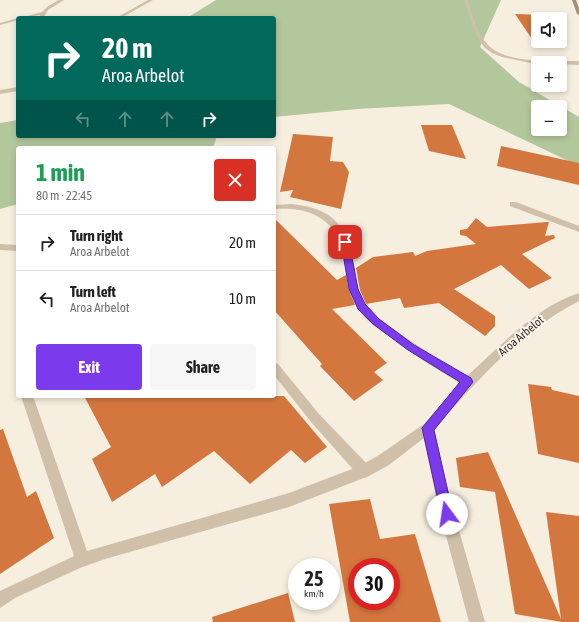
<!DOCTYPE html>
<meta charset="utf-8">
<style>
body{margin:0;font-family:"Asap Condensed",sans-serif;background:#f6f6f6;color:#202124;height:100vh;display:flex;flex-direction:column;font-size:15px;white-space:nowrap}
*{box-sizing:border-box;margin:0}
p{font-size:13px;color:#757577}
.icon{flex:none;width:22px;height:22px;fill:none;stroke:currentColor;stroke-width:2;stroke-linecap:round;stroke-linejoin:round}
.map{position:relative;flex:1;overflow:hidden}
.side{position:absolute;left:16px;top:146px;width:260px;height:252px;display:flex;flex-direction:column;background:#fff;border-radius:4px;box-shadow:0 2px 6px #0003}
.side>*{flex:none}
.guide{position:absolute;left:16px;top:16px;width:260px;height:122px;border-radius:4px;box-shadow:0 2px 6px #0003;background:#00695c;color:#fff;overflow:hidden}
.buttons{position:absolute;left:531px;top:12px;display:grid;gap:8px}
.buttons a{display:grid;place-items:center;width:36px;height:36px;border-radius:4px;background:#fff;box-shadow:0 2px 6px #0003;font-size:20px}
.speed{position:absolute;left:288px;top:558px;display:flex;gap:8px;font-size:20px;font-weight:700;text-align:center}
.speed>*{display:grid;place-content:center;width:52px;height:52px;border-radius:50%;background:#fff;box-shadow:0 2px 6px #0003;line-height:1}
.speed small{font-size:10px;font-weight:400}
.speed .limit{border:6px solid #d22;background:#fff;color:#111}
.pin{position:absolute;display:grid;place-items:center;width:34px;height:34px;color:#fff;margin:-17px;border-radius:8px;box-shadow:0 2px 6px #0006}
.me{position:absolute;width:44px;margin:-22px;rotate:346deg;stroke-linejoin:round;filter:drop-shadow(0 0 3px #0008)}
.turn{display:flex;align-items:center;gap:14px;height:84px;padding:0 20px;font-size:18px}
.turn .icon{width:52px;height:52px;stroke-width:2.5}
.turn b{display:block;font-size:28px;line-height:34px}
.lanes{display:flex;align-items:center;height:38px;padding:0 20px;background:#0003;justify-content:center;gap:20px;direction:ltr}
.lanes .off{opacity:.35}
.round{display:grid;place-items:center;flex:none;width:42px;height:42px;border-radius:4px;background:#f6f6f6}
.head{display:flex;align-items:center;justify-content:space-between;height:68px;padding:0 20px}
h1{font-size:24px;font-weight:700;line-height:30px;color:#1e9e55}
.button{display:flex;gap:8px;margin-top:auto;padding:8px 20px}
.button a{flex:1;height:46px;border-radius:4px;background:#7c3aed;color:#fff;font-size:16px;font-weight:700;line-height:46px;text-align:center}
.button a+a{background:#f6f6f6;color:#202124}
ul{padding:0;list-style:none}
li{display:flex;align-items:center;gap:12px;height:56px;padding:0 20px;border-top:1px solid #e0e0e0}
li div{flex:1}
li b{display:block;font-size:15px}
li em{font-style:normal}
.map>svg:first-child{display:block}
.green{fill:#b3c79c;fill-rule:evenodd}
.building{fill:#d3773f;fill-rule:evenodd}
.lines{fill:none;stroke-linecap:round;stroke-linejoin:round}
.lane{fill:#d0c0a9;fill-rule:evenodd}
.street{fill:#d0c0a9;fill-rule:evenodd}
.secondary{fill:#a48f79;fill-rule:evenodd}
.route{fill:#7c3aed;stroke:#51269a}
.labels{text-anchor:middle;stroke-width:4;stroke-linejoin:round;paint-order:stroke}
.street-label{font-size:12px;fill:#3c3229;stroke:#fcf7ec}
</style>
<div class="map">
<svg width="579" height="622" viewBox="0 0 579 622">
<rect width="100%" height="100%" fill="#f6eedf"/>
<path class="green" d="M216 0H501L480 47 519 82 579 117V166L449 104 357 109 274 117V18H187ZM538 107H560V129H538Z
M18 120V136H217L213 148H18V204L0 209V123Z"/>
<path class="building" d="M515 14 548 15 550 19H538V40L532 39Z
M421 125H452L466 159 429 151Z
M293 134 333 137 330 161 343 162 349 172 341 209 290 197 293 190 280 192Z
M501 146 579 163V185L497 166Z
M274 218 337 280 346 275 349 290 355 305 332 309 387 363 374 372 383 380 354 401 320 366 322 364 274 310Z
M476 218 487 227 547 222H549L545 236 554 235 555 238 522 254 552 278 529 289 501 265 454 289 495 316V326L485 336 439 303 404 308 400 298 366 304 360 290 356 268 373 257 413 252 415 256 427 251 476 244 466 236 460 235V230L467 229Z
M528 384 551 387 552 390 579 396V463L538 454Z
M84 396H284L327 447 305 463 291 450 250 484 214 451 162 487 155 474 112 502 92 459 111 447Z
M3 429 27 497 36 491 54 538 0 574V430Z
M488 452 561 619 546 512 579 516V622H562L515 614 495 492 460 487 456 458Z
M370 499 380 539 415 534 441 622H350L329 504ZM357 567H391V601H357Z
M288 593 295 622H213L212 617Z"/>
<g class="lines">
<path class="lane" d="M274 362 278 364 319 414 369 466 371 471 369 476 364 478 359 476 311 422 274 375Z"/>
<path class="street" d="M59 0H64L48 10 43 18H39L40 15 20 18 42 12 48 6Z
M148 0H153L121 18H116Z
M464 0H468C472 15 477 33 488 45 506 64 554 61 579 61V65L530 63 502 57 492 53 484 47 477 36Z
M18 18V20L0 25V23L18 18H19Z
M18 87V91L0 94V90Z
M510 202H516L579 226V232L510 206Z
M292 204C339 209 348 230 355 272 357 284 359 297 367 307 374 316 385 323 395 330 418 346 442 362 467 376 499 347 537 306 579 293V301C521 331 476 381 434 430L451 502 485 622H469L437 502 424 438 389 465 369 476 289 507 105 559 80 568 15 598 0 608V591L74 556 21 396H33L87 551 289 493 360 466 379 455 424 424 460 383C435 369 412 353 389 336 379 329 368 323 361 313 339 285 354 241 323 220 309 209 291 208 274 209V205Z
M0 244 18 245V251L0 250Z"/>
<path class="secondary" d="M572 0H576L579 8V15L577 14Z"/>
</g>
<path class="route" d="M342 240H348L349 242 358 289 365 304 379 319 414 345 471 378 473 382 434 430 453 514 451 519 447 521 443 519 441 514 422 428 460 382 408 350 373 324 358 309 349 289 341 242Z"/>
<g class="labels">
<g class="street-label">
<text transform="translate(521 336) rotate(-40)" y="4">Aroa Arbelot</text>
</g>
</g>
</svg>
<div class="buttons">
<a><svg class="icon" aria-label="sound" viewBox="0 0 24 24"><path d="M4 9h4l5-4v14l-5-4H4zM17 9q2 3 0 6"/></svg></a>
<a>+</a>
<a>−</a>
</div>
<div class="speed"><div>25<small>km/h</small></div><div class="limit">30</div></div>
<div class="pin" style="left:345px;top:242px;background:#d93025"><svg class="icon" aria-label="arrive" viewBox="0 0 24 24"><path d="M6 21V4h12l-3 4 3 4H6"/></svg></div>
<svg class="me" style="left:447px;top:514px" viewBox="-20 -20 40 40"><circle r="19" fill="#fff"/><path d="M0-13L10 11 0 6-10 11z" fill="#7c3aed"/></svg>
<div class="guide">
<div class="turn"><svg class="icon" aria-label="right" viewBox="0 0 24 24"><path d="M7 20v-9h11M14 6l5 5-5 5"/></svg><div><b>20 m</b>Aroa Arbelot</div></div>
<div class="lanes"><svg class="icon off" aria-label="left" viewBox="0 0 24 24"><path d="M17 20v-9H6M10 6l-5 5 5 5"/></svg><svg class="icon off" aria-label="ahead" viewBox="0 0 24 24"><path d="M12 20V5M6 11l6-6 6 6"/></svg><svg class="icon off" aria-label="ahead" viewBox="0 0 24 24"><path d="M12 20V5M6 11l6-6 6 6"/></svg><svg class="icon" aria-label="right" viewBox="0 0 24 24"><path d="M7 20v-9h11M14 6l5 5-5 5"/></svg></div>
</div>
<section class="side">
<div class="head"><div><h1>1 min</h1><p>80 m · 22:45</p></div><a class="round" style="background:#d93025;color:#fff"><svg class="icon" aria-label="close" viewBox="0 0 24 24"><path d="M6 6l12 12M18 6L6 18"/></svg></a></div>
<ul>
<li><svg class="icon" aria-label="right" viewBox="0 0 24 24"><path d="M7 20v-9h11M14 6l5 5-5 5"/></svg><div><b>Turn right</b><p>Aroa Arbelot</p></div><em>20 m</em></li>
<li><svg class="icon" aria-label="left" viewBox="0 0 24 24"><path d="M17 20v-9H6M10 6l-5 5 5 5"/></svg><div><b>Turn left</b><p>Aroa Arbelot</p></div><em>10 m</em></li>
</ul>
<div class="button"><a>Exit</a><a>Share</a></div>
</section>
</div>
